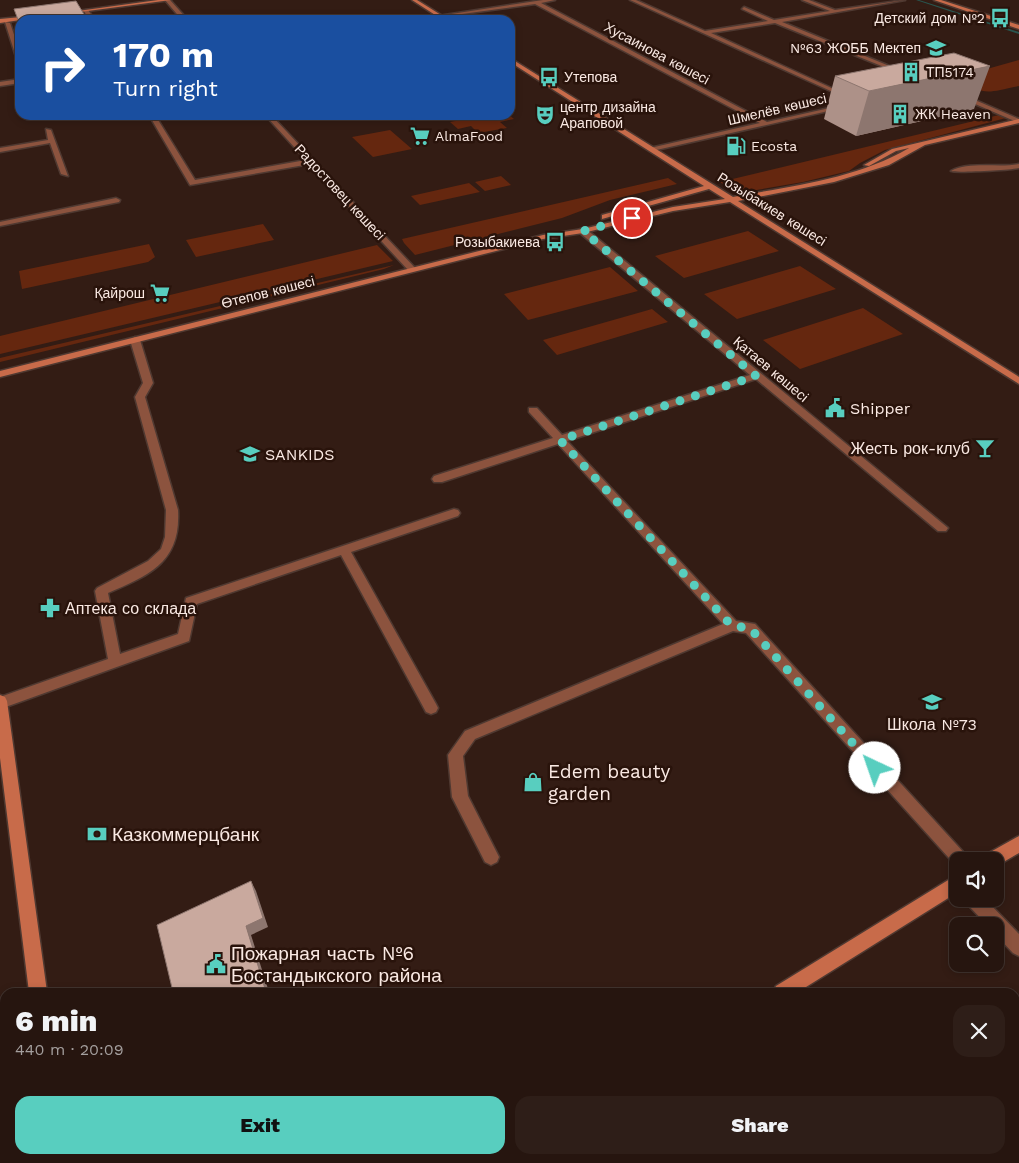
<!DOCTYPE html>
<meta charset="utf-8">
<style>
body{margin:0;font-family:"Work Sans",sans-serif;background:#2e1e18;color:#f1f3f6;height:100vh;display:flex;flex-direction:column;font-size:19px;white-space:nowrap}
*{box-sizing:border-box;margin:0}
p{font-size:16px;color:#a49f9e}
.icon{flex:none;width:28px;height:28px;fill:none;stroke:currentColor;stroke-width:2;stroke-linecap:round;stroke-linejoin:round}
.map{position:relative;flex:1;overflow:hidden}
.side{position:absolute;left:0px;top:988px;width:1020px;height:176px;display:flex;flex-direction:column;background:#26150f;border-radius:15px 15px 0 0;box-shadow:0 2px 8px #0003,0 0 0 1px #42342f}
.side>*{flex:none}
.hud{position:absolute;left:15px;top:15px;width:500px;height:105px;border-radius:15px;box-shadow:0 2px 8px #0003,0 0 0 1px #42342f;background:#1a4fa0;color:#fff;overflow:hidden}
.tools{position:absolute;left:949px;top:852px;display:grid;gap:10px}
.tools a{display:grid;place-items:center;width:55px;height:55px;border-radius:10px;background:#26150f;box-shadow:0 2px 8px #0003,0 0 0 1px #42342f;font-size:25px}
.pin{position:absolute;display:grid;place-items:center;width:42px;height:42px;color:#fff;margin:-21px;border:2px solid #fff;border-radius:50%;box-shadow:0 1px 5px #0007}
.me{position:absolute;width:55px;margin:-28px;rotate:318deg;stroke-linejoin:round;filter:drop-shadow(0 0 4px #0008)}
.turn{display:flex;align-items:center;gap:18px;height:105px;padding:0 15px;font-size:22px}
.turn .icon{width:65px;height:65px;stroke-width:2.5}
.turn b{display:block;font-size:35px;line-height:42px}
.round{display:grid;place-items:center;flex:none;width:52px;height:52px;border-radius:15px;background:#2e1e18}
.head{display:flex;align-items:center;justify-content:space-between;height:85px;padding:0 15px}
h1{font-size:30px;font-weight:800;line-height:38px}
.button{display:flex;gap:10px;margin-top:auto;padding:10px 15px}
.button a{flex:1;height:58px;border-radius:15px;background:#58cebf;color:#111;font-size:20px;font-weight:800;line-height:58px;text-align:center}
.button a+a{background:#2e1e18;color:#f1f3f6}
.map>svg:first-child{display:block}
.green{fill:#65270f}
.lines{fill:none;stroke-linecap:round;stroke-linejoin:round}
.stream{fill:#29554f;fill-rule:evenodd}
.street-casing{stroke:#4f3931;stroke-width:3}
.secondary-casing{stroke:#4f3931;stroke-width:3}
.street{fill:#8c533e;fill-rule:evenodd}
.secondary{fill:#c86b4a;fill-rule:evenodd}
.wall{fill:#ad9188}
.shaded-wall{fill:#8d766f}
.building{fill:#c9a99e;stroke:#8d766f}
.route{stroke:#58cebf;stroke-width:9;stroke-dasharray:0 16.2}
.labels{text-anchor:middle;stroke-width:5;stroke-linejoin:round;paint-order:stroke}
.far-poi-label{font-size:14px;fill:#fae9e3;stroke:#29130b;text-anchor:start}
.far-street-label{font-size:14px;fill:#fae9e3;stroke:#29130b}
.poi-label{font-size:16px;fill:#fae9e3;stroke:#29130b;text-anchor:start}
.near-poi-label{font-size:19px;fill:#fae9e3;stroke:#29130b;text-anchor:start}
</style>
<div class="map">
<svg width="1019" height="1163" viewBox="0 0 1019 1163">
<rect width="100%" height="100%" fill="#331c14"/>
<path class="green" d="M1019 60V86C985 93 986 96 955 78Z
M478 115H509L514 119 500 122 507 128 478 133 471 126 458 129 450 122 477 117 475 116Z
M999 115 1006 118 885 150 860 163 849 171 803 182 745 192 733 191 720 182Z
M390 130 412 149 373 157 352 137Z
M501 176 511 185 485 191 475 182Z
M668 178 677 184 610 200 562 218 415 255 404 243 402 239Z
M469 183 480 192 420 205 411 196Z
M263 224 274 240 196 257 186 240Z
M748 231 779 251 684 278 655 256Z
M149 244 155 257 148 262 22 289 19 271Z
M377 245 393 261 0 354V336Z
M394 265 384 269 0 362V358Z
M800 266 836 289 737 319 704 294Z
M610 267 638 291 528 320 504 294Z
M863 308 903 334 800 369 763 340Z
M652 309 668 322 557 355 543 340Z"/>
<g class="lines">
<path class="stream" d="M916 0H919L1019 32V34Z"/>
<defs>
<path id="street" d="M165 0H170L188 20H182Z
M543 0H555L541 3 767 122 843 105 846 107 652 151 649 149 650 148 760 123 535 4 440 17 438 16Z
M630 0H636L705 31 768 21 742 9 744 7 774 20 830 11 802 0H809L835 10 905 0 782 22 904 72 899 73 775 23 711 33 849 96 844 97Z
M86 10H88L95 20H89L84 11Z
M5 22 10 23 20 52V62L17 60Z
M20 79V83L0 86V82Z
M961 94 1019 119V123L959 97Z
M149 115H155L195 180 306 160 265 115H271L416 269 409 271 310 164 190 185Z
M46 129 51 130 68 176 61 174 50 143 0 152V148L48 140Z
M1019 164V168C1011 170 955 173 951 171 968 161 1000 168 1019 164Z
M116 198 120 200 119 202 0 226V222Z
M580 229H586L948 528 946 531H938L756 379 567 441 736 621 755 624 966 855 968 861H958V868L746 633 733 631 475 739 463 756 468 796 499 857 497 862 491 865 485 862 452 797 448 755 465 731 723 624 558 444 442 482H434L432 479 434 476 553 438 529 412V408H537L562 435 750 375 580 233Z
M135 337 140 340 153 383 145 397 178 510C181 562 150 575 108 593L120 654 178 634 186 598 454 509 458 510 460 513 458 516 351 552 436 704 438 708 436 712 431 714 426 712 341 555 197 604 189 641 0 709V697L108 659 95 591 97 588 148 561 161 549 165 537 166 510 135 397 143 383 130 340Z
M966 899H985L1019 934V956L1013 953 995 934V926H988L968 905Z"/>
<path id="secondary" d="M158 0H171L65 14 63 13Z
M412 0H417L449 20H443Z
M934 0H941L1019 25V29Z
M32 16 34 18 0 23V19Z
M510 58 733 197C792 186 856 179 909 148L896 151 869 166 864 165 892 149 1019 119V123L925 145 889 165 834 182 738 201 1019 377V384L730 202 673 211 583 233 543 239 0 377V371L543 235 583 229 673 207 725 199 709 189 602 219V215L704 186 510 62Z
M0 695 5 697 7 701 47 992H29L0 758Z
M1019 836V853L995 867V861H983L985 855Z
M958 874V892L798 992H773L776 986Z
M50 1159H70L71 1163H51Z
M503 1159H527L525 1163H501Z"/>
</defs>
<use href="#street" class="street-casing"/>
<use href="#secondary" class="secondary-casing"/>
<use href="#street" class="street"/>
<use href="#secondary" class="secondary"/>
</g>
<path class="wall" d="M835 76 974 109 856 136 824 119Z"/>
<path class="shaded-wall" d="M85 16 86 20H57Z
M990 66 974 109 856 136 869 91Z
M251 881 256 891 268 927 251 935 269 992H266L246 926Z
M215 1159H228L221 1163Z"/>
<path class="building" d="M76 1 85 16 58 20H20V25L14 9Z
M954 53 990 66 869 91 835 76Z
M251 881 263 918 246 926 266 992H173L157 925Z"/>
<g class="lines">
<path class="route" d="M632 218 583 231 756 376 560 440 732 626 750 628 875 768"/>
</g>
<defs>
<symbol id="bus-bare" viewBox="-9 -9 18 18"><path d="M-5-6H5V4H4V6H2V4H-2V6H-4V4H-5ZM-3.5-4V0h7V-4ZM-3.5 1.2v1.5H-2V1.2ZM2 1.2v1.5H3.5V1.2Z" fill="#58cebf" stroke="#29130b" stroke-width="2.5" paint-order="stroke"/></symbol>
<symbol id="school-bare" viewBox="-9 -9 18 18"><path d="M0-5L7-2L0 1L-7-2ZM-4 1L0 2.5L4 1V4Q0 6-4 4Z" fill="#58cebf" stroke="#29130b" stroke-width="2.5" paint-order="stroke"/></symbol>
<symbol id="building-bare" viewBox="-9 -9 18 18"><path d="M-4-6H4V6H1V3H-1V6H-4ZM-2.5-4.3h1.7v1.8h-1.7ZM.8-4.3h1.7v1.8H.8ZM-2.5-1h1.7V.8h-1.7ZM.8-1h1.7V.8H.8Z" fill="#58cebf" stroke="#29130b" stroke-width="2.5" paint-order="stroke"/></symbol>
<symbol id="theatre-bare" viewBox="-9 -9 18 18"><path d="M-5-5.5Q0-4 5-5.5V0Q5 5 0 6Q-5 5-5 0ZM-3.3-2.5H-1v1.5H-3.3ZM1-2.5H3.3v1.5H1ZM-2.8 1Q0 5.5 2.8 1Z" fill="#58cebf" stroke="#29130b" stroke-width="2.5" paint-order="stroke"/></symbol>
<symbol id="supermarket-bare" viewBox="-9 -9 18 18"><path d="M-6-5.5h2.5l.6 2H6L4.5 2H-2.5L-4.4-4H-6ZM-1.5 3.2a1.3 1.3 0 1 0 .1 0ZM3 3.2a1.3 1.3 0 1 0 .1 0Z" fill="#58cebf" stroke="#29130b" stroke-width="2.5" paint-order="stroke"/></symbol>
<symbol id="fuel-bare" viewBox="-9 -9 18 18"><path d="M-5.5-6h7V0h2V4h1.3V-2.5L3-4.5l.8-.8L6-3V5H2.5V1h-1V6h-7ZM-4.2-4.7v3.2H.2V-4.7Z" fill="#58cebf" stroke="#29130b" stroke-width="2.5" paint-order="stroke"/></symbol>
<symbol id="civic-bare" viewBox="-9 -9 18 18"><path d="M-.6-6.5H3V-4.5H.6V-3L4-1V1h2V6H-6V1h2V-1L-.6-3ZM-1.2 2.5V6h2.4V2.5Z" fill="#58cebf" stroke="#29130b" stroke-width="2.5" paint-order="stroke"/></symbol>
<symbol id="bar-bare" viewBox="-9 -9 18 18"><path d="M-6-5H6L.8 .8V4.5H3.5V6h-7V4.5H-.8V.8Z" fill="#58cebf" stroke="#29130b" stroke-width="2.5" paint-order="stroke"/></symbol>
<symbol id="pharmacy-bare" viewBox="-9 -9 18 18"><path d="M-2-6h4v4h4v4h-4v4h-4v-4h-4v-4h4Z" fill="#58cebf" stroke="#29130b" stroke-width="2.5" paint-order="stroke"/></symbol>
<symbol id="shop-bare" viewBox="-9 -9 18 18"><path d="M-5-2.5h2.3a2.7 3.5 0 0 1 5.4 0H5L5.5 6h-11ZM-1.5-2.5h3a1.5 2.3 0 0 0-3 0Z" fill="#58cebf" stroke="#29130b" stroke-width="2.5" paint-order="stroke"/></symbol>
<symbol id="bank-bare" viewBox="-9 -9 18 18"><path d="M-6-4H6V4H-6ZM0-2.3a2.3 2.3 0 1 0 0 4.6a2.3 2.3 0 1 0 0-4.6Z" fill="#58cebf" stroke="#29130b" stroke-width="2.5" paint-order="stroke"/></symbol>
</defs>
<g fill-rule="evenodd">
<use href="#bus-bare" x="986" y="4" width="28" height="28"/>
<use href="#school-bare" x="922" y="34" width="28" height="28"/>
<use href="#building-bare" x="897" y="58" width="28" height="28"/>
<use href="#bus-bare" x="535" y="63" width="28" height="28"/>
<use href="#building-bare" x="886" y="100" width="28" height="28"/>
<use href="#theatre-bare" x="531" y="101" width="28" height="28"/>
<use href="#supermarket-bare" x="406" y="122" width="28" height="28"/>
<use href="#fuel-bare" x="722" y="132" width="28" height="28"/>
<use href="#bus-bare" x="541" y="228" width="28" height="28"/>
<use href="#supermarket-bare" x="146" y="279" width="28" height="28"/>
<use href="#civic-bare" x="821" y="394" width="28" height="28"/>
<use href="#bar-bare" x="971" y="434" width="28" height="28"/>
<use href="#school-bare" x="236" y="440" width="28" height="28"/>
<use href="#pharmacy-bare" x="36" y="594" width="28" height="28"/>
<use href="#school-bare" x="918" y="688" width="28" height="28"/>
<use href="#shop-bare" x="519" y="768" width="28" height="28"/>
<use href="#bank-bare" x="83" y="820" width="28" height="28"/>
<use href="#civic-bare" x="202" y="950" width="28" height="28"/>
</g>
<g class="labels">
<g class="far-poi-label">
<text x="985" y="23" text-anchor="end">Детский дом №2</text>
<text x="921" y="53" text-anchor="end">№63 ЖОББ Мектеп</text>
<text x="926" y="77">ТП5174</text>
<text x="564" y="82">Утепова</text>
<text x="560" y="112">центр дизайна<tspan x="560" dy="16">Араповой</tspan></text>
<text x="915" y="119">ЖК Heaven</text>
<text x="435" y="141">AlmaFood</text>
<text x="751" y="151">Ecosta</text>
<text x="540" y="247" text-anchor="end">Розыбакиева</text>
<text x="145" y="298" text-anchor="end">Қайрош</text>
</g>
<g class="far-street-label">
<text transform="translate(657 53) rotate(28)" y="5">Хусаинова көшесі</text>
<text transform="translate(777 109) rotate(-13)" y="5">Шмелёв көшесі</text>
<text transform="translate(340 192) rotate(47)" y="5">Радостовец көшесі</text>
<text transform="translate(772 209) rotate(32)" y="5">Розыбакиев көшесі</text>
<text transform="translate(268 292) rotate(-14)" y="5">Өтепов көшесі</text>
<text transform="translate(771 369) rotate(40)" y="5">Қатаев көшесі</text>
</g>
<g class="poi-label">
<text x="850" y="414">Shipper</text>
<text x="970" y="454" text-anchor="end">Жесть рок-клуб</text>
<text x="265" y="460">SANKIDS</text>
<text x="65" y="614">Аптека со склада</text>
<text x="932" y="730" text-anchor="middle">Школа №73</text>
</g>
<g class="near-poi-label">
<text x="548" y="778">Edem beauty<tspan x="548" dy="22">garden</tspan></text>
<text x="112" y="841">Казкоммерцбанк</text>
<text x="231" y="960">Пожарная часть №6<tspan x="231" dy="22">Бостандыкского района</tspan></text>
</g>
</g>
</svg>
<div class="tools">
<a><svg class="icon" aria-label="sound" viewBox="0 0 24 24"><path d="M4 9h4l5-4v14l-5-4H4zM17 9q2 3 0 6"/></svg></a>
<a><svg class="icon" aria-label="search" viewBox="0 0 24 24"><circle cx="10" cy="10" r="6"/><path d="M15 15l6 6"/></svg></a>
</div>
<div class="pin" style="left:632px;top:218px;background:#d93025"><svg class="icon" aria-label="arrive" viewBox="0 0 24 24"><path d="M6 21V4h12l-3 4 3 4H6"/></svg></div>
<svg class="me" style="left:875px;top:768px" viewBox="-20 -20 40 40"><circle r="19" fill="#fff"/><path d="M0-13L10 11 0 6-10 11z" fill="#58cebf"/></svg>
<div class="hud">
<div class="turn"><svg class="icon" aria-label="right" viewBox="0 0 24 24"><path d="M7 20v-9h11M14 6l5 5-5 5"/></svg><div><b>170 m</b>Turn right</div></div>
</div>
<section class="side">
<div class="head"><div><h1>6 min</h1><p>440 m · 20:09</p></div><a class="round"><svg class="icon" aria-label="close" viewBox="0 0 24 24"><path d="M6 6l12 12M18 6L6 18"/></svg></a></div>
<div class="button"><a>Exit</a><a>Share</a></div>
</section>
</div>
